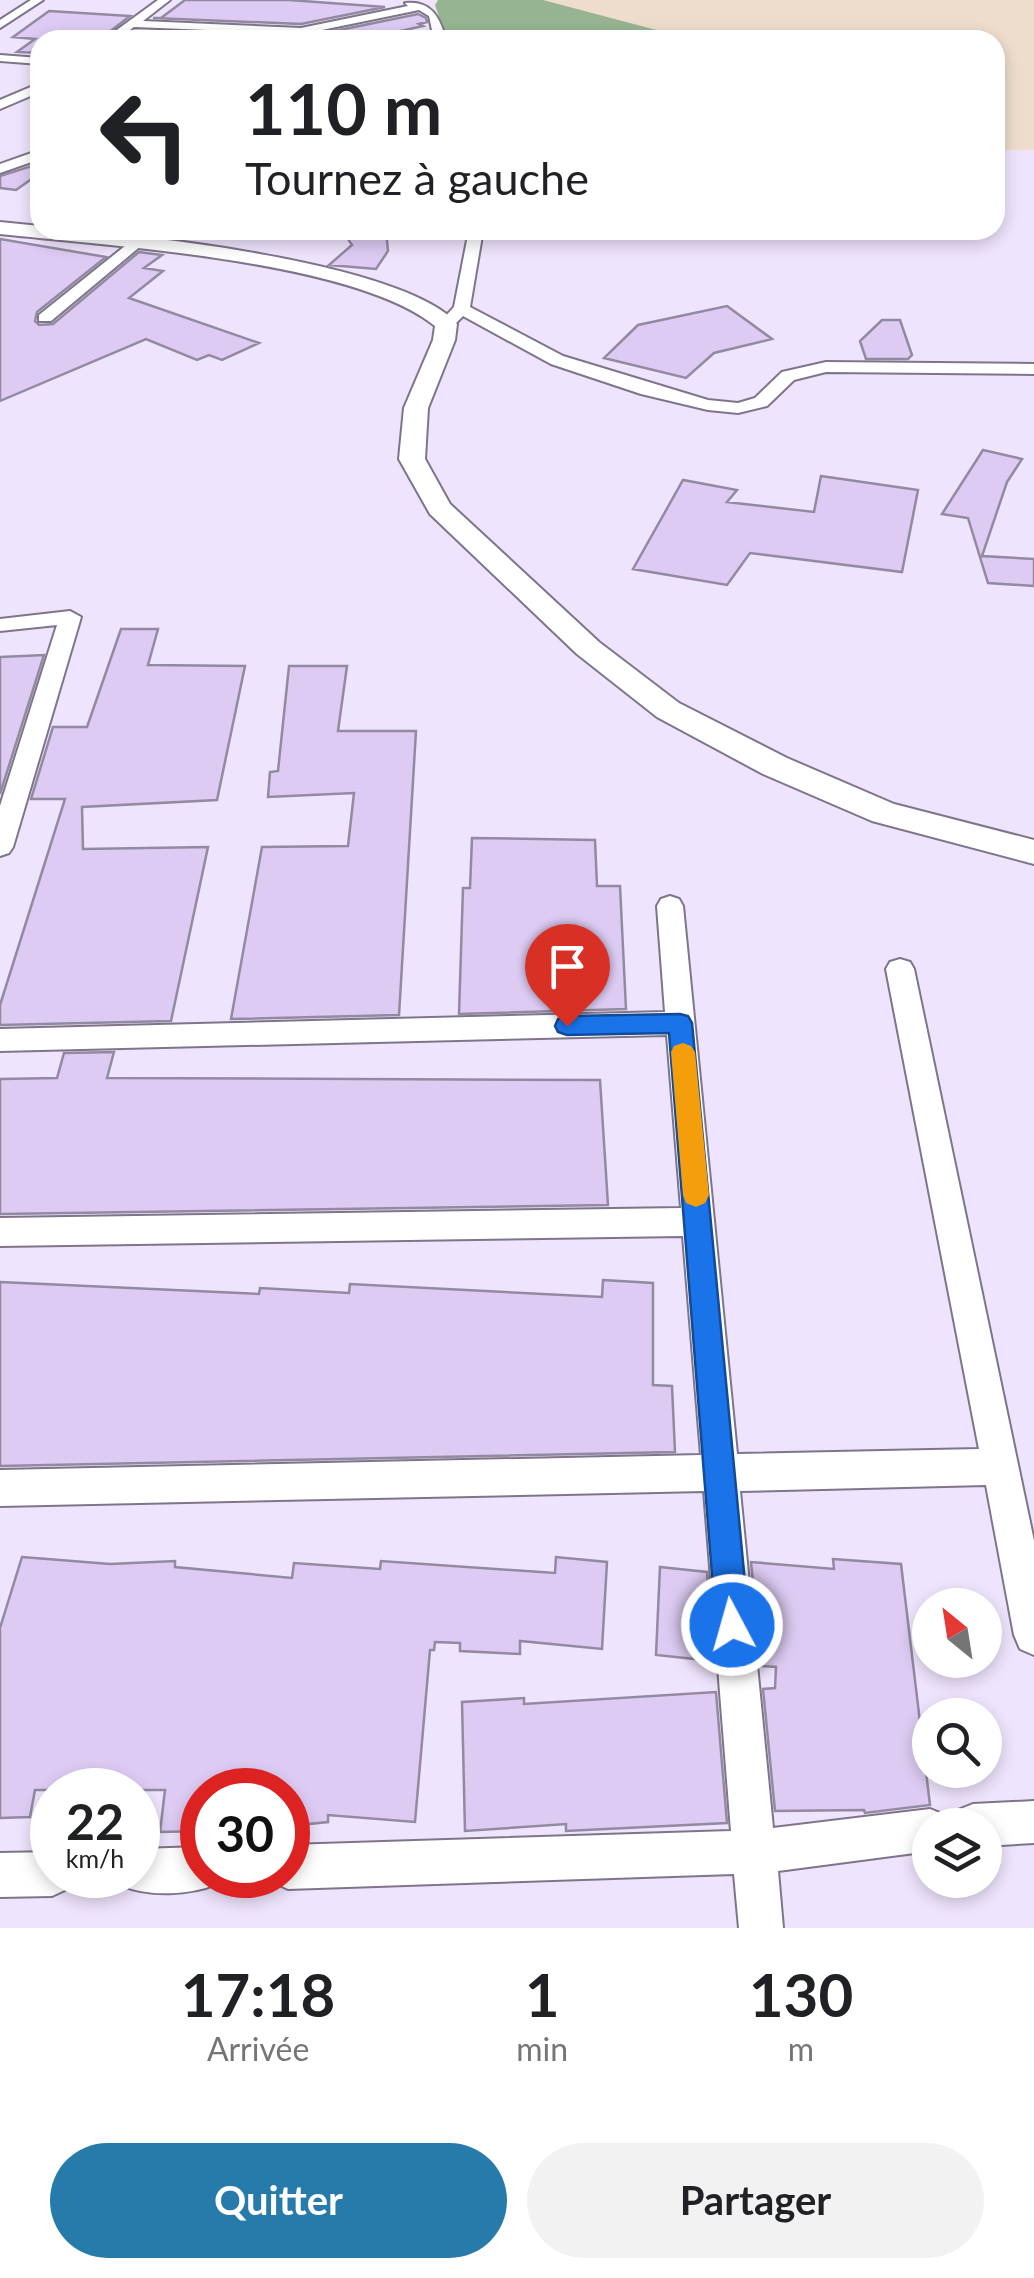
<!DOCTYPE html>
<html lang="fr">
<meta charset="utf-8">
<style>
body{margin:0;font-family:Lato,sans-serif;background:#f2f2f2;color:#202124;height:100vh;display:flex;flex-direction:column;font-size:38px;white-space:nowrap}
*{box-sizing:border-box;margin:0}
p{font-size:32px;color:#757577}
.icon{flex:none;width:55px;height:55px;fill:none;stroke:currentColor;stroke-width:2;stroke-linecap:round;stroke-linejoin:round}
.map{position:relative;height:1928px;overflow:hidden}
.panel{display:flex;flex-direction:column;background:#fff;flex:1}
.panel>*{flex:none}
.guide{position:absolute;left:30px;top:30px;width:975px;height:210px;border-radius:30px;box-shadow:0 5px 15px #0003;background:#fff;color:#202124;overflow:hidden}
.needle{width:65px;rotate:330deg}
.tools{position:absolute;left:912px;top:1588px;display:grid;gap:20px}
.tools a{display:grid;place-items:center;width:90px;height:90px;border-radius:50%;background:#fff;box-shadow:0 5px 15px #0003;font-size:50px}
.speed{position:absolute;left:30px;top:1768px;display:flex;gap:20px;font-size:50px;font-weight:700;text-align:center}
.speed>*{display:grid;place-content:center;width:130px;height:130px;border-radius:50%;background:#fff;box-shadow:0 5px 15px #0003;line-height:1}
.speed small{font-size:25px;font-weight:400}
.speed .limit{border:15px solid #d22;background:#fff;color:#111}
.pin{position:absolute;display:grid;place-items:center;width:85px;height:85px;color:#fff;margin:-102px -42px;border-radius:50% 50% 50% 0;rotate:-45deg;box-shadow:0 0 10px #0007}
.pin .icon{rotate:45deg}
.me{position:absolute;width:110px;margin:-55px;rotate:354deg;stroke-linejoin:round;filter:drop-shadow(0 0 8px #0008)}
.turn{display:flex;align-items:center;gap:35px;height:210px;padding:0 50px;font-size:45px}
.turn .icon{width:130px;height:130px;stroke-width:2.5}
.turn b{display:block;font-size:70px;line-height:85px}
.eta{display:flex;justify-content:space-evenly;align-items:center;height:170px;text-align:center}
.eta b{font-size:60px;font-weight:700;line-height:70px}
.button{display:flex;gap:20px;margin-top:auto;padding:20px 50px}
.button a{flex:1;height:115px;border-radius:60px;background:#277bab;color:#fff;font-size:40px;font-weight:700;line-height:115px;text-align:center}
.button a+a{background:#f2f2f2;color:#202124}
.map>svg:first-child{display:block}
.industrial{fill:#eedccc}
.forest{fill:#97b491}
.building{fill:#ddcbf3;stroke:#9389a0;stroke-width:2.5}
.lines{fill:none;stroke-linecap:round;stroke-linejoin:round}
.street-casing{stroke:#7e758a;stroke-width:4}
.secondary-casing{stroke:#7e758a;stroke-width:4}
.street{fill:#fff;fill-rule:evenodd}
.secondary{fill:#fff;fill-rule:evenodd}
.route{fill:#1a73e8;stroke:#114b97;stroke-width:2.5}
.slow{fill:#f59e0b}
</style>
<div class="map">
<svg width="1034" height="1928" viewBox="0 0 1034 1928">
<rect width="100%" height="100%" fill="#efe4fd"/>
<path class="industrial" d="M438 0H1034V150H995V40H447L435 5Z"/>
<path class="forest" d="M438 0H543L694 40H447L435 5Z"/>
<path class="building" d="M185 0H289L385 7 301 24 153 18H161Z
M49 11 130 16 99 40H40V53L17 52 35 39 13 37Z
M418 14 426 18 427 22 419 24 423 26 378 36 333 40 320 34Z
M135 31 274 37V40H122Z
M35 165 40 167V173L16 190 0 188V176Z
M342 230H386L388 251 376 269 329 265 352 245Z
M0 239 106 257 37 312 35 321 39 325 53 324 139 252 162 255 144 268 163 271 129 298 259 343 222 360 209 355 197 360 146 339 0 401Z
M727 306 772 339 714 353 686 378 604 358 638 325Z
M882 320H900L912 355 908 359H866L860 341Z
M983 450 1022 459 1007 482 982 556 1034 559V586L988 583 968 518 942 514Z
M821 476 918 490 902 572 750 553 727 585 633 569 683 480 737 490 727 502 814 512Z
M121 629H158L148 665 245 666 217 800 82 807 83 849 208 847 171 1021 0 1025V1005L65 799H31L53 727H87Z
M44 655 0 794V657Z
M289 666H347L338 731H416L399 1015 231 1019 262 847 348 846 354 793 268 797 270 772 278 771Z
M472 838 595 840 597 886H620L626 1009 459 1014 463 888H470Z
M114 1052 107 1078 600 1080 608 1205 0 1214V1079L57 1078 64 1053Z
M603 1280 653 1283V1385L672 1386 675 1452 0 1466V1282L259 1294 260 1288 349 1293 350 1284 602 1297Z
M22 1557 110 1564 175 1561V1567L292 1578 294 1563 380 1569 381 1561 555 1573 556 1557 607 1562 602 1649 520 1641V1654L460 1651V1643L435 1642 434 1650H430L415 1822 328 1815V1822L288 1826V1790H202V1831L160 1832 165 1790H35L30 1817 0 1818V1628Z
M833 1559 901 1564 930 1805 865 1813 864 1810 775 1811 763 1689 775 1688 776 1667 761 1666 751 1562 834 1569Z
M660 1567 707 1572 714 1661 656 1655Z
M716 1692 727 1823 566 1831V1824L465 1831 462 1702 524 1698V1704Z"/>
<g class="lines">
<defs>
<path id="street" d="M31 0H43L0 28V20Z
M158 0H170L143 21 301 28 408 6 405 3C431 0 440 17 446 40H434L429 16 419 10 283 38 279 33 134 27 116 40H103Z
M0 55 40 58V64L0 61Z
M40 83V92L0 109V100Z
M40 150V159L0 173V164Z
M469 230H483L470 307 563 356 708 400 738 403 755 398 782 372 826 362 1034 364V374L826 372 794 380 767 406 738 413 708 410 641 394 551 364 463 316 456 323H444L442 320 454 307Z
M130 242 142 245 51 321H39V315Z
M70 611 81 617 13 847 9 853 0 856V806L57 625 0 631V619Z
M670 896 679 899 683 906 737 1454 979 1449 886 969 890 962 900 959 910 962 914 969 1034 1541V1655L1020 1649 1014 1635 986 1485 740 1491 773 1828 930 1809 945 1815 949 1825H930V1851L778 1871 783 1928H739L734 1874 288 1889 273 1882 270 1875H288V1845L731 1831 704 1491 0 1506V1470L701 1455 683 1236 0 1246V1218L681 1208 667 1035 0 1051V1029L665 1012 657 906 661 899Z
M1034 1801V1843L985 1846V1825H952L958 1810 973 1804Z
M202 1847V1875H221L217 1884C191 1895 149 1897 123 1886L118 1875H138V1849Z
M52 1852V1875H73L67 1889 52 1896 0 1897V1853Z"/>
<path id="secondary" d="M0 222 40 226V230C123 230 407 263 457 324L455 340 428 408 425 459 450 504 599 642 679 703 787 758 894 804 1034 840V864L872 821 763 774 657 717 577 654 430 514 399 459 404 408 433 340 435 326C353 260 109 246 0 234Z"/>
</defs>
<use href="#street" class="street-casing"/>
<use href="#secondary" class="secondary-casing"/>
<use href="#street" class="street"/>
<use href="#secondary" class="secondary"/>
</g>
<path class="route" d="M680 1014 688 1016 692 1023 749 1625 744 1636 732 1641 721 1636 716 1625 669 1033 567 1035 558 1032 555 1026 558 1019 567 1016Z"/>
<path class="slow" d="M683 1043 691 1046 695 1052 709 1195 705 1203 696 1207 686 1203 683 1195 671 1052 674 1046Z"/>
</svg>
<div class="tools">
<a><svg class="needle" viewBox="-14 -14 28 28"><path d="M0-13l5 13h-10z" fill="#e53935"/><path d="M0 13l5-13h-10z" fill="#757577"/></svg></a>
<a><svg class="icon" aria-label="search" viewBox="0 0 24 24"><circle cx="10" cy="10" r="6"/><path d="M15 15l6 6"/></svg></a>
<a><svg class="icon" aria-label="layers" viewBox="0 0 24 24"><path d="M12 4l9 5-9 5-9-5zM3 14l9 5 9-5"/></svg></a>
</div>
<div class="speed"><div>22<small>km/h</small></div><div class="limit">30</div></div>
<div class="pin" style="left:567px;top:1026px;background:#d93025"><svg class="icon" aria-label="arrive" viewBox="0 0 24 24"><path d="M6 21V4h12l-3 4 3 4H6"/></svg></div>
<svg class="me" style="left:732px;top:1625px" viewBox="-20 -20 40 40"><circle r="17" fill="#1a73e8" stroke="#fff" stroke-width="3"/><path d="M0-11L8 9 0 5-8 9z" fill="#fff"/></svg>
<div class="guide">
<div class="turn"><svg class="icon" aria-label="left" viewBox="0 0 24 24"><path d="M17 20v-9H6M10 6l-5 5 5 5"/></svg><div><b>110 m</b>Tournez à gauche</div></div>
</div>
</div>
<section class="panel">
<div class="eta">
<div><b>17:18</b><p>Arrivée</p></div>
<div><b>1</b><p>min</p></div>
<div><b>130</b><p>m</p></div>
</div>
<div class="button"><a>Quitter</a><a>Partager</a></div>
</section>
